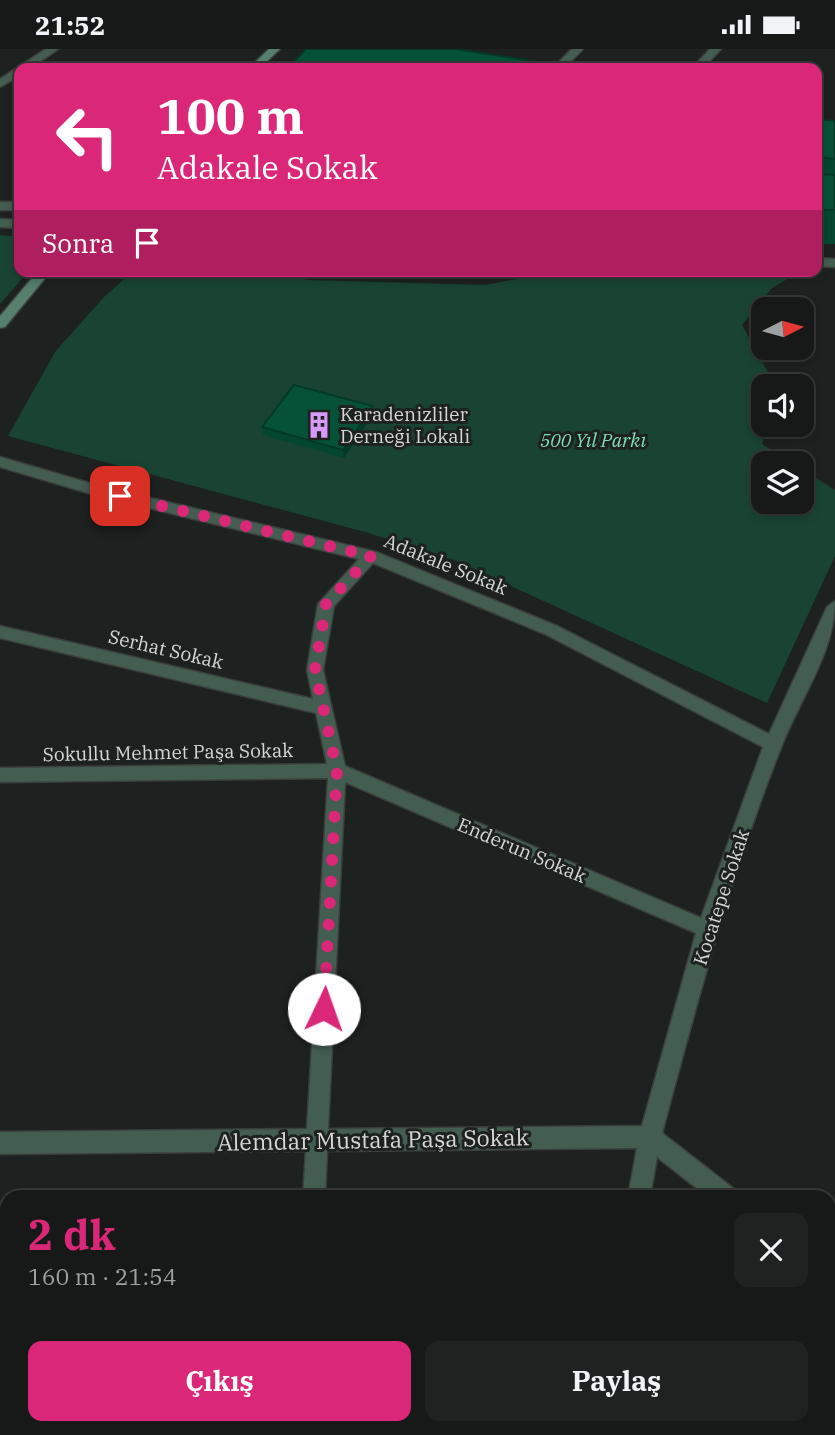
<!DOCTYPE html>
<html lang="tr">
<meta charset="utf-8">
<style>
body{margin:0;font-family:"IBM Plex Serif",serif;background:#1f2220;color:#f1f3f6;height:100vh;display:flex;flex-direction:column;font-size:26px;white-space:nowrap}
*{box-sizing:border-box;margin:0}
p{font-size:23px;color:#9ea0a1}
.icon{flex:none;width:38px;height:38px;fill:none;stroke:currentColor;stroke-width:2;stroke-linecap:round;stroke-linejoin:round}
.map{position:relative;flex:1;overflow:hidden}
.details{position:absolute;left:0px;top:1141px;width:836px;height:245px;display:flex;flex-direction:column;background:#161917;border-radius:21px 21px 0 0;box-shadow:0 4px 10px #0003,0 0 0 2px #353836}
.details>*{flex:none}
.top-card{position:absolute;left:14px;top:14px;width:808px;height:214px;border-radius:14px;box-shadow:0 4px 10px #0003,0 0 0 2px #353836;background:#db2777;color:#fff;overflow:hidden}
.needle{width:46px;rotate:84deg}
.tools{position:absolute;left:751px;top:248px;display:grid;gap:14px}
.tools a{display:grid;place-items:center;width:63px;height:63px;border-radius:14px;background:#161917;box-shadow:0 4px 10px #0003,0 0 0 2px #353836;font-size:35px}
.pin{position:absolute;display:grid;place-items:center;width:60px;height:60px;color:#fff;margin:-30px;border-radius:14px;box-shadow:0 4px 10px #0006}
.me{position:absolute;width:77px;margin:-38px;rotate:3deg;stroke-linejoin:round;filter:drop-shadow(0 0 5px #0008)}
.turn{display:flex;align-items:center;gap:24px;height:147px;padding:0 28px;font-size:32px}
.turn .icon{width:91px;height:91px;stroke-width:2.5}
.turn b{display:block;font-size:49px;line-height:60px}
.then{display:flex;align-items:center;height:66px;padding:0 28px;background:#0003;gap:14px;font-size:26px}
.round{display:grid;place-items:center;flex:none;width:74px;height:74px;border-radius:14px;background:#1f2220}
.overview{display:flex;align-items:center;justify-content:space-between;height:119px;padding:0 28px}
h1{font-size:42px;font-weight:800;line-height:52px;color:#db2777}
.button{display:flex;gap:14px;margin-top:auto;padding:14px 28px}
.button a{flex:1;height:80px;border-radius:14px;background:#db2777;color:#fff;font-size:28px;font-weight:800;line-height:80px;text-align:center}
.button a+a{background:#1f2220;color:#f1f3f6}
.status{display:flex;justify-content:space-between;align-items:center;height:49px;padding:0 35px;background:#161917;direction:ltr}
.status svg{height:19px;fill:currentColor}
.map>svg:first-child{display:block}
.green{fill:#194433}
.lines{fill:none;stroke-linecap:round;stroke-linejoin:round}
.street-casing{stroke:#3a3e3c;stroke-width:3}
.secondary-casing{stroke:#3a3e3c;stroke-width:3}
.street{fill:#445d51;fill-rule:evenodd}
.secondary{fill:#567f6c;fill-rule:evenodd}
.wall{fill:#044731}
.shaded-wall{fill:#043928}
.building{fill:#055239;stroke:#043928;stroke-width:2}
.route{stroke:#db2777;stroke-width:12;stroke-dasharray:0 21.6}
.labels{text-anchor:middle;stroke-width:6;stroke-linejoin:round;paint-order:stroke}
.poi-label{font-size:19px;fill:#d4d7d6;stroke:#1d211f;text-anchor:start}
.park-label{font-size:19px;font-style:italic;fill:#7fe0b6;stroke:#1d211f}
.street-label{font-size:19px;fill:#d4d7d6;stroke:#1d211f}
.near-street-label{font-size:23px;fill:#d4d7d6;stroke:#1d211f}
</style>
<div class="status"><b>21:52</b><svg viewBox="0 0 49 12"><path d="M0 12V9h3v3zM5 12V6h3v6zM10 12V3h3v9zM15 12V0h3v12zM26 1h20v11H26zM47 4h2v5h-2z"/></svg></div>
<div class="map">
<svg width="835" height="1386" viewBox="0 0 835 1386">
<rect width="100%" height="100%" fill="#1d211f"/>
<path class="green" d="M0 186 19 188V222H29L0 255Z
M133 222H264L308 231 485 236 553 223 798 224 772 239 742 276 776 338H763V376H768L762 395 793 415H763V453H802V420L835 441V507L767 654 454 511 365 483 8 387 55 303 104 248Z"/>
<g class="lines">
<defs>
<path id="street" d="M46 0H58L31 19H19V27L0 38V30Z
M572 0H583L564 19H553Z
M710 0H721L703 19H692Z
M0 153H19V161H0Z
M0 170 19 171V179L0 178Z
M817 209 835 210V218L817 217Z
M0 408 96 436 376 503 557 577 769 685 827 558 835 552C835 602 800 650 782 696 732 822 697 953 662 1084L734 1140 737 1148H708L657 1108 650 1148H628L637 1099 327 1102 325 1148H303L306 1102 0 1105V1083L307 1080 328 729 0 733V719L327 715 316 664 0 589V577L313 650 307 621 318 555 359 510 95 446 0 418ZM373 514 545 585 763 698 701 869 345 717 323 621 334 557ZM345 733 696 884 642 1077 328 1080Z
M835 1168V1197L830 1199V1170Z
M830 1219 835 1222V1248L830 1245Z
M0 1331H7V1355H0Z
M296 1379H320V1386H296Z
M593 1379H623L620 1386H590Z"/>
<path id="secondary" d="M269 0H280L260 19H249Z
M38 222H51L5 278 0 279V267Z"/>
</defs>
<use href="#street" class="street-casing"/>
<use href="#secondary" class="secondary-casing"/>
<use href="#street" class="street"/>
<use href="#secondary" class="secondary"/>
</g>
<path class="wall" d="M817 70 835 72V195H817Z
M373 366 344 409 263 386 262 378Z
M693 1379H830L835 1386H697Z"/>
<path class="shaded-wall" d="M373 357V366L344 409 343 401Z"/>
<path class="building" d="M306 0H456L577 19H288Z
M817 70 835 72V110L817 108Z
M817 125 835 126V161H817Z
M294 336 373 357 343 401 262 378Z
M835 1280V1386H712L708 1379H830V1283Z"/>
<g class="lines">
<path class="route" d="M120 447 371 507 326 555 315 621 337 722 324 960"/>
</g>
<defs>
<symbol id="building-bare" viewBox="-9 -9 18 18"><path d="M-4-6H4V6H1V3H-1V6H-4ZM-2.5-4.3h1.7v1.8h-1.7ZM.8-4.3h1.7v1.8H.8ZM-2.5-1h1.7V.8h-1.7ZM.8-1h1.7V.8H.8Z" fill="#d89af8" stroke="#1d211f" stroke-width="2.5" paint-order="stroke"/></symbol>
</defs>
<g fill-rule="evenodd">
<use href="#building-bare" x="300" y="357" width="38" height="38"/>
</g>
<g class="labels">
<g class="poi-label">
<text x="340" y="372">Karadenizliler<tspan x="340" dy="22">Derneği Lokali</tspan></text>
</g>
<g class="park-label">
<text x="593" y="398">500 Yıl Parkı</text>
</g>
<g class="street-label">
<text transform="translate(446 515) rotate(22)" y="7">Adakale Sokak</text>
<text transform="translate(166 600) rotate(13)" y="7">Serhat Sokak</text>
<text transform="translate(168 703) rotate(-1)" y="7">Sokullu Mehmet Paşa Sokak</text>
<text transform="translate(522 801) rotate(23)" y="7">Enderun Sokak</text>
<text transform="translate(721 848) rotate(-72)" y="7">Kocatepe Sokak</text>
</g>
<g class="near-street-label">
<text transform="translate(373 1091) rotate(-1)" y="8">Alemdar Mustafa Paşa Sokak</text>
</g>
</g>
</svg>
<div class="tools">
<a><svg class="needle" viewBox="-14 -14 28 28"><path d="M0-13l5 13h-10z" fill="#e53935"/><path d="M0 13l5-13h-10z" fill="#9ea0a1"/></svg></a>
<a><svg class="icon" aria-label="sound" viewBox="0 0 24 24"><path d="M4 9h4l5-4v14l-5-4H4zM17 9q2 3 0 6"/></svg></a>
<a><svg class="icon" aria-label="layers" viewBox="0 0 24 24"><path d="M12 4l9 5-9 5-9-5zM3 14l9 5 9-5"/></svg></a>
</div>
<div class="pin" style="left:120px;top:447px;background:#d93025"><svg class="icon" aria-label="arrive" viewBox="0 0 24 24"><path d="M6 21V4h12l-3 4 3 4H6"/></svg></div>
<svg class="me" style="left:324px;top:960px" viewBox="-20 -20 40 40"><circle r="19" fill="#fff"/><path d="M0-13L10 11 0 6-10 11z" fill="#db2777"/></svg>
<div class="top-card">
<div class="turn"><svg class="icon" aria-label="left" viewBox="0 0 24 24"><path d="M17 20v-9H6M10 6l-5 5 5 5"/></svg><div><b>100 m</b>Adakale Sokak</div></div>
<div class="then">Sonra<svg class="icon" aria-label="arrive" viewBox="0 0 24 24"><path d="M6 21V4h12l-3 4 3 4H6"/></svg></div>
</div>
<section class="details">
<div class="overview"><div><h1>2 dk</h1><p>160 m · 21:54</p></div><a class="round"><svg class="icon" aria-label="close" viewBox="0 0 24 24"><path d="M6 6l12 12M18 6L6 18"/></svg></a></div>
<div class="button"><a>Çıkış</a><a>Paylaş</a></div>
</section>
</div>
